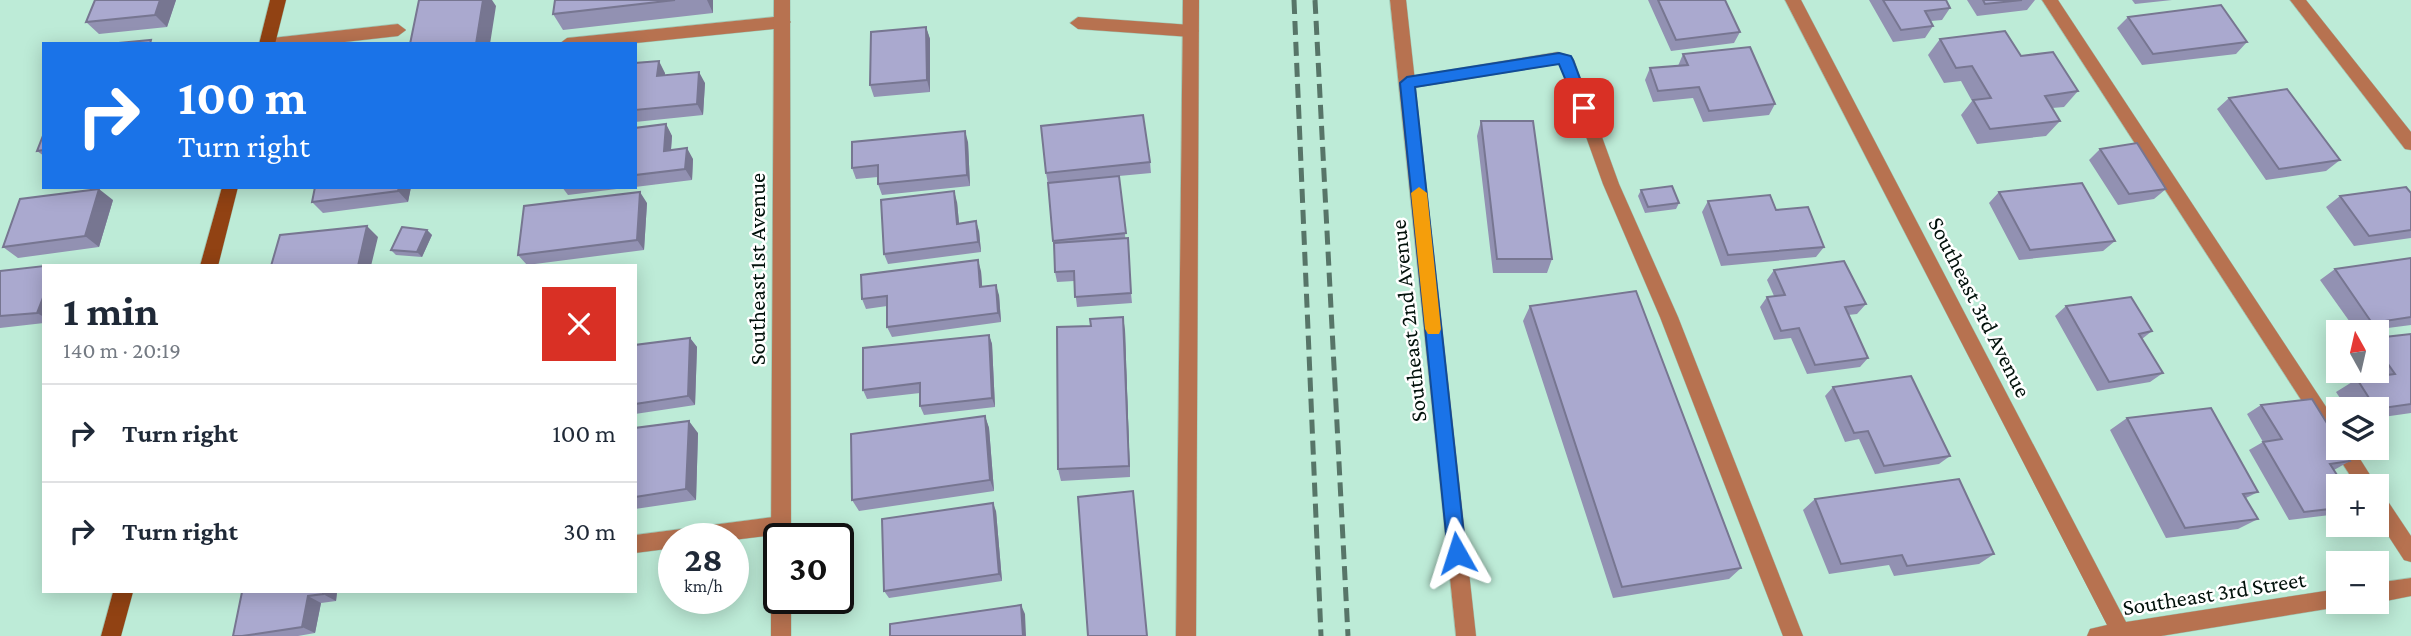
<!DOCTYPE html>
<meta charset="utf-8">
<style>
body{margin:0;font-family:"Crimson Pro",serif;background:#f6f6f7;color:#1f2937;height:100vh;display:flex;flex-direction:column;font-size:26px;white-space:nowrap}
*{box-sizing:border-box;margin:0}
p{font-size:23px;color:#747a83}
.icon{flex:none;width:38px;height:38px;fill:none;stroke:currentColor;stroke-width:2;stroke-linecap:round;stroke-linejoin:round}
.map{position:relative;flex:1;overflow:hidden}
.sheet{position:absolute;left:42px;top:264px;width:595px;height:329px;display:flex;flex-direction:column;background:#fff;border-radius:0px;box-shadow:0 4px 18px #0003}
.sheet>*{flex:none}
.hud{position:absolute;left:42px;top:42px;width:595px;height:147px;border-radius:0px;box-shadow:0 4px 18px #0003;background:#1a73e8;color:#fff;overflow:hidden}
.needle{width:46px;rotate:352deg}
.tools{position:absolute;left:2326px;top:320px;display:grid;gap:14px}
.tools a{display:grid;place-items:center;width:63px;height:63px;border-radius:0px;background:#fff;box-shadow:0 4px 18px #0003;font-size:35px}
.speed{position:absolute;left:658px;top:523px;display:flex;gap:14px;font-size:35px;font-weight:700;text-align:center}
.speed>*{display:grid;place-content:center;width:91px;height:91px;border-radius:50%;background:#fff;box-shadow:0 4px 18px #0003;line-height:1}
.speed small{font-size:18px;font-weight:400}
.speed .limit{border:4px solid #111;border-radius:10px;background:#fff;color:#111}
.pin{position:absolute;display:grid;place-items:center;width:60px;height:60px;color:#fff;margin:-30px;border-radius:14px;box-shadow:0 4px 10px #0006}
.me{position:absolute;width:77px;margin:-38px;rotate:354deg;stroke-linejoin:round;filter:drop-shadow(0 0 5px #0008)}
.turn{display:flex;align-items:center;gap:24px;height:147px;padding:0 21px;font-size:32px}
.turn .icon{width:91px;height:91px;stroke-width:2.5}
.turn b{display:block;font-size:49px;line-height:60px}
.round{display:grid;place-items:center;flex:none;width:74px;height:74px;border-radius:0px;background:#f6f6f7}
.overview{display:flex;align-items:center;justify-content:space-between;height:119px;padding:0 21px}
h1{font-size:42px;font-weight:700;line-height:52px}
ul{padding:0;list-style:none}
li{display:flex;align-items:center;gap:21px;height:98px;padding:0 21px;border-top:2px solid #e0e1e3}
li div{flex:1}
li b{display:block;font-size:26px}
li em{font-style:normal}
.map>svg:first-child{display:block}
.lines{fill:none;stroke-linecap:round;stroke-linejoin:round}
.lane-casing{stroke:#9fc8b6;stroke-width:1}
.street-casing{stroke:#9fc8b6;stroke-width:1}
.secondary-casing{stroke:#9fc8b6;stroke-width:1}
.lane{fill:#b77250;fill-rule:evenodd}
.street{fill:#b77250;fill-rule:evenodd}
.secondary{fill:#914213;fill-rule:evenodd}
.rail{stroke:#577568;stroke-width:5;stroke-dasharray:14 7;stroke-linecap:butt}
.wall{fill:#9291b2}
.shaded-wall{fill:#777691}
.building{fill:#aaa9cf;stroke:#777691;stroke-width:2}
.route{fill:#1a73e8;stroke:#114b97;stroke-width:2}
.slow{fill:#f59e0b}
.labels{text-anchor:middle;stroke-width:5;stroke-linejoin:round;paint-order:stroke}
.street-label{font-size:23px;fill:#02110b;stroke:#fff}
</style>
<div class="map">
<svg width="2411" height="636" viewBox="0 0 2411 636">
<rect width="100%" height="100%" fill="#bdebd7"/>
<g class="lines">
<defs>
<path id="lane" d="M2042 0H2058L2338 425V448H2353L2377 486 2376 488 2357 486Z
M783 16 791 22 783 28 626 44H559L567 38Z
M1078 17 1191 25 1199 31 1191 37 1078 29 1070 23Z
M398 24 406 30 398 36 327 44H264L272 38Z
M1558 52 1571 56 1574 60 1619 184 1678 317 1803 636H1783L1660 317 1603 184 1560 64 1407 89 1399 83 1407 77Z
M2376 491 2383 494 2411 536V562L2404 560 2376 517Z
M781 516 788 519 791 525 788 531 781 534 733 540 674 539V548L635 553V535Z"/>
<path id="street" d="M774 0H790L791 539H779V547L774 545 771 539Z
M1183 0H1199L1196 636H1176Z
M1390 0H1406L1476 636H1456Z
M1785 0H1801L2126 622 2338 589V602H2347L2345 606 2161 636H2087L2090 629 2107 625Z
M2290 0H2306L2411 132V150L2405 149Z
M2411 578V596L2376 603 2375 602 2376 583Z
M779 589V598H791V636H771V598L774 591Z"/>
<path id="secondary" d="M270 0H286L275 44H259Z
M222 187H238L218 266H200Z
M113 592H133L121 636H101Z"/>
</defs>
<use href="#lane" class="lane-casing"/>
<use href="#street" class="street-casing"/>
<use href="#secondary" class="secondary-casing"/>
<use href="#lane" class="lane"/>
<use href="#street" class="street"/>
<use href="#secondary" class="secondary"/>
<path class="rail" d="M1294 0 1321 636
M1315 0 1348 636"/>
</g>
<path class="wall" d="M95 0H176L167 27 99 34 86 22Z
M555 0H713V13L563 30 553 14Z
M1648 0H1725L1740 32 1734 43 1671 51Z
M1869 0H1946L1950 8 1942 20 1931 21 1933 26 1925 38 1893 42Z
M1967 0H2035L2027 10 1977 16Z
M2132 0H2172L2135 4Z
M2128 17 2247 42 2236 54 2142 65 2117 28Z
M926 27 930 39V92L874 97 870 85Z
M1940 39 2021 56 2078 91 2064 107 2052 108 2060 121 2046 136 1977 144 1961 115 1972 101 1961 81 1944 83 1928 55Z
M1683 54 1775 104 1769 115 1703 122 1693 98 1653 102 1645 80 1650 68 1678 66Z
M635 63 665 73V75L705 83 703 115 635 122Z
M2229 98 2340 160 2326 171 2266 180 2217 109Z
M1481 121 1552 259 1547 273H1493L1477 136Z
M666 124 672 136 671 150 693 159 692 180 635 187V128Z
M44 133V156L37 151Z
M968 142 970 186 882 195 878 184V177L856 179 852 168Z
M2100 149 2166 189 2154 199 2118 205 2089 160Z
M1150 162 1151 173 1119 176 1132 303 1077 307 1074 281 1057 282 1055 272 1054 246 1048 184 1046 173Z
M411 187 408 202 323 213 312 202Z
M562 187H633L568 195Z
M1641 190 1679 203 1676 209 1645 213 1638 196Z
M1999 192 2115 241 2103 251 2019 260 1989 203Z
M2411 193V238L2354 246 2326 207 2340 196Z
M113 200 99 247 18 258 3 247Z
M1708 201 1776 210 1824 247 1816 257 1721 266 1702 212Z
M957 202 959 223 979 231 981 252 888 264 884 254Z
M647 203 644 250 527 265 518 255Z
M427 230 432 235 422 257 396 255 391 250Z
M2411 258V325L2357 332 2320 280 2335 269Z
M44 266V323L0 328V271Z
M1774 270 1866 304 1857 314 1848 315 1868 358 1860 367 1807 374 1791 338 1774 340 1760 307 1767 297 1774 296 1767 280Z
M981 271 982 287 999 295 1001 322 892 337 887 327V306L866 309 862 299Z
M1530 306 1741 568 1729 579 1613 598 1523 321Z
M2066 306 2152 331 2142 339 2163 373 2150 382 2097 391 2055 316Z
M1091 326 1125 330 1130 477 1061 481 1058 469Z
M2411 334V413L2376 418V410H2348L2336 392 2357 379 2367 378 2363 371H2376V338Z
M989 335 992 344 995 407 924 415 920 406V393L867 399 863 390Z
M690 338 697 347 695 405 635 414V345Z
M1833 387 1950 456 1939 464 1875 474 1859 439 1845 442 1825 396Z
M2261 405 2350 461 2334 470 2338 486V514L2289 520 2249 450 2263 442 2247 414Z
M985 416 989 428 994 491 859 511 852 500Z
M2127 418 2258 492 2246 498 2258 519 2238 529 2166 538 2110 430Z
M635 428 698 433 696 500 635 509Z
M1815 499 1994 554 1979 564 1894 576 1889 565 1829 574 1803 510Z
M996 511 1002 581 889 598 884 591Z
M242 592H337L336 601 321 603 315 633 298 636H233Z"/>
<path class="shaded-wall" d="M160 0H176L167 27 155 15Z
M483 0H492L496 6 490 44H476Z
M707 0H713V13Z
M926 27 930 39V92L927 80Z
M659 61 665 73 663 87 657 76Z
M699 72 705 83 703 115 697 104Z
M666 124 672 136 670 162 664 151Z
M965 131 968 142 970 186 967 175Z
M687 148 693 159 692 180 685 169Z
M399 187H411L408 202 398 191Z
M99 189 113 200 99 247 85 236Z
M954 191 957 202 960 234 957 224Z
M640 192 647 203 644 250 637 240Z
M976 221 979 231 981 252 978 242Z
M367 226 378 237 371 266H358Z
M427 230 432 235 422 257 417 252Z
M978 260 981 271 983 297 980 287Z
M996 285 999 295 1001 322 998 313Z
M44 295V317L37 313Z
M1123 317 1125 330 1130 477 1129 466Z
M989 335 992 344 995 407 992 398Z
M690 338 697 347 695 405 688 396Z
M985 416 989 428 994 491 990 480Z
M689 421 698 433 696 500 686 489Z
M993 503 996 511 1002 581 999 574Z
M323 592H337L336 601 323 594Z
M308 596 321 603 315 633 302 627Z
M1021 605 1025 614 1026 636H1023Z"/>
<path class="building" d="M95 0H160L155 15 86 22Z
M419 0H483L476 44H410Z
M555 0H675L553 14Z
M1658 0H1725L1740 32 1676 40Z
M1883 0H1946L1950 8 1925 11 1933 26 1901 30Z
M1983 0H2022L1985 4Z
M2221 5 2247 42 2153 54 2128 17Z
M926 27 927 80 870 85 871 32Z
M2005 31 2021 56 2053 52 2078 91 2045 96 2060 121 1990 129 1973 100 1991 98 1972 66 1956 68 1940 39Z
M151 40 150 44H108Z
M1750 47 1775 104 1709 111 1699 87 1658 91 1650 68 1688 65 1683 54Z
M659 61 657 76 699 72 697 104 635 110V63Z
M2287 89 2340 160 2279 169 2229 98Z
M1143 115 1150 162 1046 173 1041 126Z
M1481 121H1533L1552 259H1497Z
M666 124 664 151 687 148 685 169 635 175V128Z
M965 131 967 175 878 184V165L852 168V142Z
M44 133V150L37 151Z
M2137 143 2166 189 2129 194 2100 149Z
M1119 176 1126 233 1053 241 1048 183Z
M2082 183 2115 241 2030 250 1999 192Z
M1672 186 1679 203 1648 207 1641 190Z
M315 187H399L398 191 312 202Z
M2406 187 2411 193V230L2369 236 2340 196Z
M99 189 85 236 3 247 20 199Z
M954 191 957 224 976 221 978 242 884 254 881 200Z
M640 192 637 240 518 255 524 206Z
M1770 195 1776 210 1808 207 1824 247 1728 255 1708 201Z
M367 226 358 266H271L280 235Z
M402 227 427 230 417 252 391 250Z
M1128 238 1131 293 1075 297 1074 271 1055 272 1054 243Z
M2411 258V317L2372 323 2335 269Z
M978 260 980 287 996 285 998 313 887 327V296L862 299 861 275Z
M1844 261 1866 304 1845 307 1868 358 1815 365 1799 328 1781 331 1767 297 1785 295 1774 270Z
M44 266V295L37 313 0 316V271Z
M1636 291 1741 568 1622 587 1530 306Z
M2131 297 2152 331 2139 334 2163 373 2109 382 2066 306Z
M1123 317 1129 466 1058 469 1057 327 1091 326 1090 319Z
M2411 334V404L2376 409 2357 379 2395 374 2376 347V338Z
M989 335 992 398 920 406V383L863 390V348Z
M690 338 688 396 635 404V345Z
M1911 376 1950 456 1884 466 1868 431 1854 433 1833 387Z
M2312 399 2338 441V448H2342L2350 461 2330 464 2344 486H2338V508L2304 512 2263 442 2282 439 2261 405Z
M2211 408 2258 492 2243 494 2258 519 2185 528 2127 418Z
M985 416 990 480 852 500 851 434Z
M689 421 686 489 635 497V428Z
M1959 479 1994 554 1907 566 1902 555 1841 564 1815 499Z
M1133 491 1147 636H1088L1078 497Z
M993 503 999 574 884 591 882 519Z
M242 592H323V594L308 596 302 627 242 636H233Z
M1021 605 1023 636H890V624Z"/>
<path class="route" d="M1559 53 1571 56 1573 60 1591 108 1589 112H1579L1559 64 1415 87 1466 553 1463 559 1457 561 1451 559 1448 553 1400 83 1407 77Z"/>
<path class="slow" d="M1419 187 1427 193 1441 329 1439 334H1428L1425 329 1411 193Z"/>
<g class="labels">
<g class="street-label">
<text transform="translate(757 269) rotate(-90)" y="8">Southeast 1st Avenue</text>
<text transform="translate(1980 307) rotate(63)" y="8">Southeast 3rd Avenue</text>
<text transform="translate(1408 321) rotate(-96)" y="8">Southeast 2nd Avenue</text>
<text transform="translate(2214 593) rotate(-9)" y="8">Southeast 3rd Street</text>
</g>
</g>
</svg>
<div class="tools">
<a><svg class="needle" viewBox="-14 -14 28 28"><path d="M0-13l5 13h-10z" fill="#e53935"/><path d="M0 13l5-13h-10z" fill="#747a83"/></svg></a>
<a><svg class="icon" aria-label="layers" viewBox="0 0 24 24"><path d="M12 4l9 5-9 5-9-5zM3 14l9 5 9-5"/></svg></a>
<a>+</a>
<a>−</a>
</div>
<div class="speed"><div>28<small>km/h</small></div><div class="limit">30</div></div>
<div class="pin" style="left:1584px;top:108px;background:#d93025"><svg class="icon" aria-label="arrive" viewBox="0 0 24 24"><path d="M6 21V4h12l-3 4 3 4H6"/></svg></div>
<svg class="me" style="left:1457px;top:553px" viewBox="-20 -20 40 40"><path d="M0-17L14 15 0 8-14 15z" fill="#1a73e8" stroke="#fff" stroke-width="4"/></svg>
<div class="hud">
<div class="turn"><svg class="icon" aria-label="right" viewBox="0 0 24 24"><path d="M7 20v-9h11M14 6l5 5-5 5"/></svg><div><b>100 m</b>Turn right</div></div>
</div>
<section class="sheet">
<div class="overview"><div><h1>1 min</h1><p>140 m · 20:19</p></div><a class="round" style="background:#d93025;color:#fff"><svg class="icon" aria-label="close" viewBox="0 0 24 24"><path d="M6 6l12 12M18 6L6 18"/></svg></a></div>
<ul>
<li><svg class="icon" aria-label="right" viewBox="0 0 24 24"><path d="M7 20v-9h11M14 6l5 5-5 5"/></svg><div><b>Turn right</b></div><em>100 m</em></li>
<li><svg class="icon" aria-label="right" viewBox="0 0 24 24"><path d="M7 20v-9h11M14 6l5 5-5 5"/></svg><div><b>Turn right</b></div><em>30 m</em></li>
</ul>
</section>
</div>
